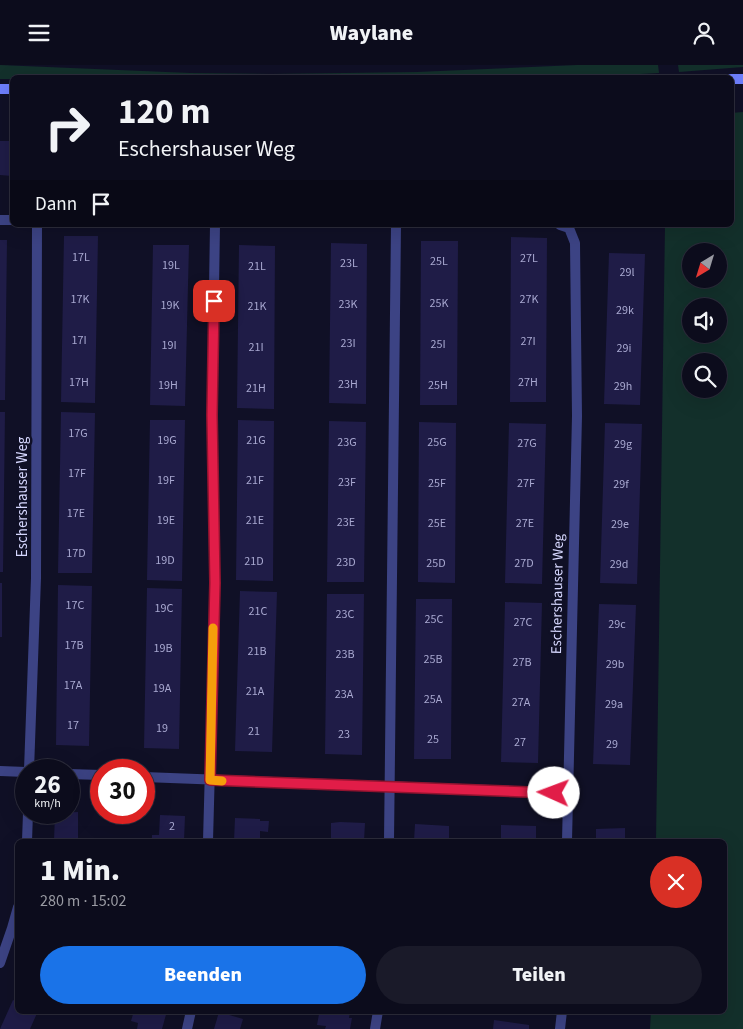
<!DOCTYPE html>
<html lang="de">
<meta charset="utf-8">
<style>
body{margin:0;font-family:"Source Sans 3",sans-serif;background:#1a1a29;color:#f1f3f6;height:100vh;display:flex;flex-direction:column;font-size:19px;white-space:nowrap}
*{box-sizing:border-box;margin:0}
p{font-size:16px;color:#9a9ba3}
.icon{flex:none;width:28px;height:28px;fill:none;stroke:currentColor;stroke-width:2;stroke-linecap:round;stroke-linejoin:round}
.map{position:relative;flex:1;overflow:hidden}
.details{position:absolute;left:15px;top:774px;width:712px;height:175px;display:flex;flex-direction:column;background:#0c0c1c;border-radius:8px;box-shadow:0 5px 20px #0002,0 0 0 1px #2c2c3b}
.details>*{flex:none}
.banner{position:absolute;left:10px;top:10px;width:724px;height:152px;border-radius:8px;box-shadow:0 5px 20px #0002,0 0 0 1px #2c2c3b;background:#0c0c1c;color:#f1f3f6;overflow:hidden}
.needle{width:32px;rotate:218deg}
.tools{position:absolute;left:682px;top:178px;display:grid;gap:10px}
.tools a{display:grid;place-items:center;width:45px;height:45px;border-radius:50%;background:#0c0c1c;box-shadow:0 5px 20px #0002,0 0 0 1px #2c2c3b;font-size:25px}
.speed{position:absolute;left:15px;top:694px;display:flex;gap:10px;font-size:25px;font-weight:700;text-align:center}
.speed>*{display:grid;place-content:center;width:65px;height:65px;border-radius:50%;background:#0c0c1c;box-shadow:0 5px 20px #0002,0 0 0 1px #2c2c3b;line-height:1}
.speed small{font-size:12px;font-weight:400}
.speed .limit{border:8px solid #d22;background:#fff;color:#111}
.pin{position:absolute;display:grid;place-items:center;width:42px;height:42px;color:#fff;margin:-21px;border-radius:10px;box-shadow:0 2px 8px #0006}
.me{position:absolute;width:55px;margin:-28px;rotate:272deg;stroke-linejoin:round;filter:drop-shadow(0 0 4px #0008)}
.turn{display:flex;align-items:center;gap:18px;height:105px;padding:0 25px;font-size:22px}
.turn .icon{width:65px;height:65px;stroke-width:2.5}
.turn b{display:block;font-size:35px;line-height:42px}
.then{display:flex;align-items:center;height:48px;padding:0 25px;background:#0003;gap:10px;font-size:19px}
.round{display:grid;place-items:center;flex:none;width:52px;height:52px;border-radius:26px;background:#1a1a29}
.head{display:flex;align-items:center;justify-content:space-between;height:85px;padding:0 25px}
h1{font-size:30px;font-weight:800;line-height:38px}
.cta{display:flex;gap:10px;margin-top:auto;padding:10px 25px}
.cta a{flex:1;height:58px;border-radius:30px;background:#1a73e8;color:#fff;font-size:20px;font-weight:800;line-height:58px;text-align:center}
.cta a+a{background:#1a1a29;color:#f1f3f6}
header{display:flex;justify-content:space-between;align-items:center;height:65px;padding:0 25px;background:#0c0c1c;font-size:22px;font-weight:800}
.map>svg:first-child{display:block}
.green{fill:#13302b;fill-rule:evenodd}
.building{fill:#1f1c47}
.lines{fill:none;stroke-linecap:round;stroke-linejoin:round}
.street{stroke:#3c4384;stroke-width:10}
.secondary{stroke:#6e7ffd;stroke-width:10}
.route-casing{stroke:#92132f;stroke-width:12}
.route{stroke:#e11d48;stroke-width:9}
.slow{stroke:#f59e0b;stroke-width:9}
.labels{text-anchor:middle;stroke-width:5;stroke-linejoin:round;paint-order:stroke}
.number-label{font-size:12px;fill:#a8a8d0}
.street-label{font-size:15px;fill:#d6d7fe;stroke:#101026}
</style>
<header><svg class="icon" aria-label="menu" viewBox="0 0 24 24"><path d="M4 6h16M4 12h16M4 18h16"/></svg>Waylane<svg class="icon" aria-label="person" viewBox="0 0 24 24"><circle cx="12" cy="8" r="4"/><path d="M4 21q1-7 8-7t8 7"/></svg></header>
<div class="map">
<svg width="743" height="964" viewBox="0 0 743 964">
<rect width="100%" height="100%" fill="#101026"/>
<path class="green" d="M0 0 190 8 271 9 417 7 577 0H658L659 8 585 12H12V14H0Z
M678 0H743V2L679 7Z
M743 47V964H650L651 946H725V776H656L665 160H731V48ZM691 186H719V214H691ZM691 241H719V269H691ZM691 296H719V324H691Z"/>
<path class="building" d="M0 76H12V111L0 110Z
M64 171H98L95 338 61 337Z
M511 172 547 173 546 337H510Z
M0 175H7L5 335H0Z
M421 176H458L457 340H420Z
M331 178 367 179 366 339 329 338Z
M153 180H189L185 341 150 340Z
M239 180 275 181 274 344 237 343Z
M609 188 645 189 640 340 604 339Z
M0 347H5L3 507H0Z
M61 347 95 348 92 508H58Z
M150 355H185L182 516 147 515Z
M238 355 274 356 273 516 236 515Z
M329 356 366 357 364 517H327Z
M419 357 456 358 455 518 418 517Z
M509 358 546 359 542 519 505 518Z
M605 358 642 359 637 519 600 518Z
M0 518H2V572H0Z
M58 520 92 521 89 681 56 680Z
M147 523 182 524 179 684 144 683Z
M240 526 277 527 272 687 235 686Z
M327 529H364L362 690 325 689Z
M416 534H452L451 694H414Z
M505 537 542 538 538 698 501 697Z
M599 539 636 540 630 700 593 699Z
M78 747V776H54L55 748Z
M160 750 185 751 184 776H152V770H159Z
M235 753 260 754V756H269L268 767 260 766V774H267V776H234Z
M340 757 365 758 364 776H331V758Z
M415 759 449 761V776H414Z
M501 760 536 761V776H501Z
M625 763V776H596V764Z
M13 935 18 937V946H38L30 964H0Z
M134 946H167L162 964H137L138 958 131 956Z
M334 946H350L349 953H352L350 964H325L326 961 317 960 319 949 333 950Z
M219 947 243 954 240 964H214Z
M494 955 529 960V964H493Z"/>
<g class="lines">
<path class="street" d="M0 155H12
M560 160 569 163 575 178 577 351 567 776
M29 705 36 513 37 160
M0 706 26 707
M69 709 101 710
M144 712 567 728
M27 776 28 748
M208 776 215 518 212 350 215 160
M389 776 396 160
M0 898 12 863 18 842
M187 964 191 946
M375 964 378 946
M560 964 562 946"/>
<path class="secondary" d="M731 14H743
M0 24H12"/>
</g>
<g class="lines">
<defs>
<path id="route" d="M214 236 212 350 215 518 210 715 554 728"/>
</defs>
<use href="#route" class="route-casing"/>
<use href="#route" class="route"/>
<path class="slow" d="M213 563 210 715 222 716"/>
</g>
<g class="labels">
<g class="number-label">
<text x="81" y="196">17L</text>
<text x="529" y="197">27L</text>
<text x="439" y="200">25L</text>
<text x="349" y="202">23L</text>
<text x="171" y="204">19L</text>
<text x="257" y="205">21L</text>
<text x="627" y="211">29l</text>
<text x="80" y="238">17K</text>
<text x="529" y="238">27K</text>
<text x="439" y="242">25K</text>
<text x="348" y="243">23K</text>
<text x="170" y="244">19K</text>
<text x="257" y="245">21K</text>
<text x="625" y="249">29k</text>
<text x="79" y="279">17I</text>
<text x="528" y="280">27I</text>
<text x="348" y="282">23I</text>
<text x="438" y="283">25I</text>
<text x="169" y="284">19I</text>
<text x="256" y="286">21I</text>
<text x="624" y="287">29i</text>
<text x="79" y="321">17H</text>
<text x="528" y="321">27H</text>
<text x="348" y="323">23H</text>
<text x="168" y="324">19H</text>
<text x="438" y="324">25H</text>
<text x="623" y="325">29h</text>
<text x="256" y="327">21H</text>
<text x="78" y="372">17G</text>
<text x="167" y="379">19G</text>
<text x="256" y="379">21G</text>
<text x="347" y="381">23G</text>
<text x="437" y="381">25G</text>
<text x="527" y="382">27G</text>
<text x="623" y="383">29g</text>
<text x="77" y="412">17F</text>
<text x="166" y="419">19F</text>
<text x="255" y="419">21F</text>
<text x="347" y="421">23F</text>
<text x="437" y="422">25F</text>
<text x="526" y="422">27F</text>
<text x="621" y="423">29f</text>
<text x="76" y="452">17E</text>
<text x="166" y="459">19E</text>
<text x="255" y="459">21E</text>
<text x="346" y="461">23E</text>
<text x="437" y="462">25E</text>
<text x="525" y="462">27E</text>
<text x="620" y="463">29e</text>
<text x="76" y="492">17D</text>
<text x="165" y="499">19D</text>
<text x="254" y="500">21D</text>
<text x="346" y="501">23D</text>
<text x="436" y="502">25D</text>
<text x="524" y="502">27D</text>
<text x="619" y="503">29d</text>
<text x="75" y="544">17C</text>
<text x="164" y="547">19C</text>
<text x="258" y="550">21C</text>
<text x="345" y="553">23C</text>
<text x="434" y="558">25C</text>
<text x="523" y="561">27C</text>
<text x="617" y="563">29c</text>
<text x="74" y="584">17B</text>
<text x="163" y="587">19B</text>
<text x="257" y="590">21B</text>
<text x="345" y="593">23B</text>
<text x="433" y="598">25B</text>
<text x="522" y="601">27B</text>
<text x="615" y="603">29b</text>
<text x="73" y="624">17A</text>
<text x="162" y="627">19A</text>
<text x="255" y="630">21A</text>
<text x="344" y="633">23A</text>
<text x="433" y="638">25A</text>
<text x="521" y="641">27A</text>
<text x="614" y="643">29a</text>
<text x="73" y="664">17</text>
<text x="162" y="667">19</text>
<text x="254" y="670">21</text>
<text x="344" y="673">23</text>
<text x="433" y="678">25</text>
<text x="520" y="681">27</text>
<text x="612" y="683">29</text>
<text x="172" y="765">2</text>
</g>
<g class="street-label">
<text transform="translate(22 432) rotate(-90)" y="5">Eschershauser Weg</text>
<text transform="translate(557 529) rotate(-89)" y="5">Eschershauser Weg</text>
</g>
</g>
</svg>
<div class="tools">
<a><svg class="needle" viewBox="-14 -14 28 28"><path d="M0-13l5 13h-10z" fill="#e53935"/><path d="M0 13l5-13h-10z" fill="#9a9ba3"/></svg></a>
<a><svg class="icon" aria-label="sound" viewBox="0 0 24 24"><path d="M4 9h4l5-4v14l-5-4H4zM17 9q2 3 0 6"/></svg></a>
<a><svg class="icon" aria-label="search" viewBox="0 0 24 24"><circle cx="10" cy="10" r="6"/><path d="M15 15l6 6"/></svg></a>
</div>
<div class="speed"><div>26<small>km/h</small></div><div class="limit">30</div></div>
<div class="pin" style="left:214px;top:236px;background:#d93025"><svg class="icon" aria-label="arrive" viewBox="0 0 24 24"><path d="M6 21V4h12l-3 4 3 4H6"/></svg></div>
<svg class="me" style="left:554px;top:728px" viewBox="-20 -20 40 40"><circle r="19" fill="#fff"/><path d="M0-13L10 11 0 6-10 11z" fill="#e11d48"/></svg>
<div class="banner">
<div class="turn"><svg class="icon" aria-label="right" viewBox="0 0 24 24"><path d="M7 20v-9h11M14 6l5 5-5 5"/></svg><div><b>120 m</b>Eschershauser Weg</div></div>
<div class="then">Dann<svg class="icon" aria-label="arrive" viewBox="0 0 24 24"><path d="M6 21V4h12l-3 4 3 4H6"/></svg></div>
</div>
<section class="details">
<div class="head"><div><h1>1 Min.</h1><p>280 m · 15:02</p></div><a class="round" style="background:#d93025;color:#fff"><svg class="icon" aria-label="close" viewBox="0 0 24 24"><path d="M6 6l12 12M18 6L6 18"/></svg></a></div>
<div class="cta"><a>Beenden</a><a>Teilen</a></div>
</section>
</div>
